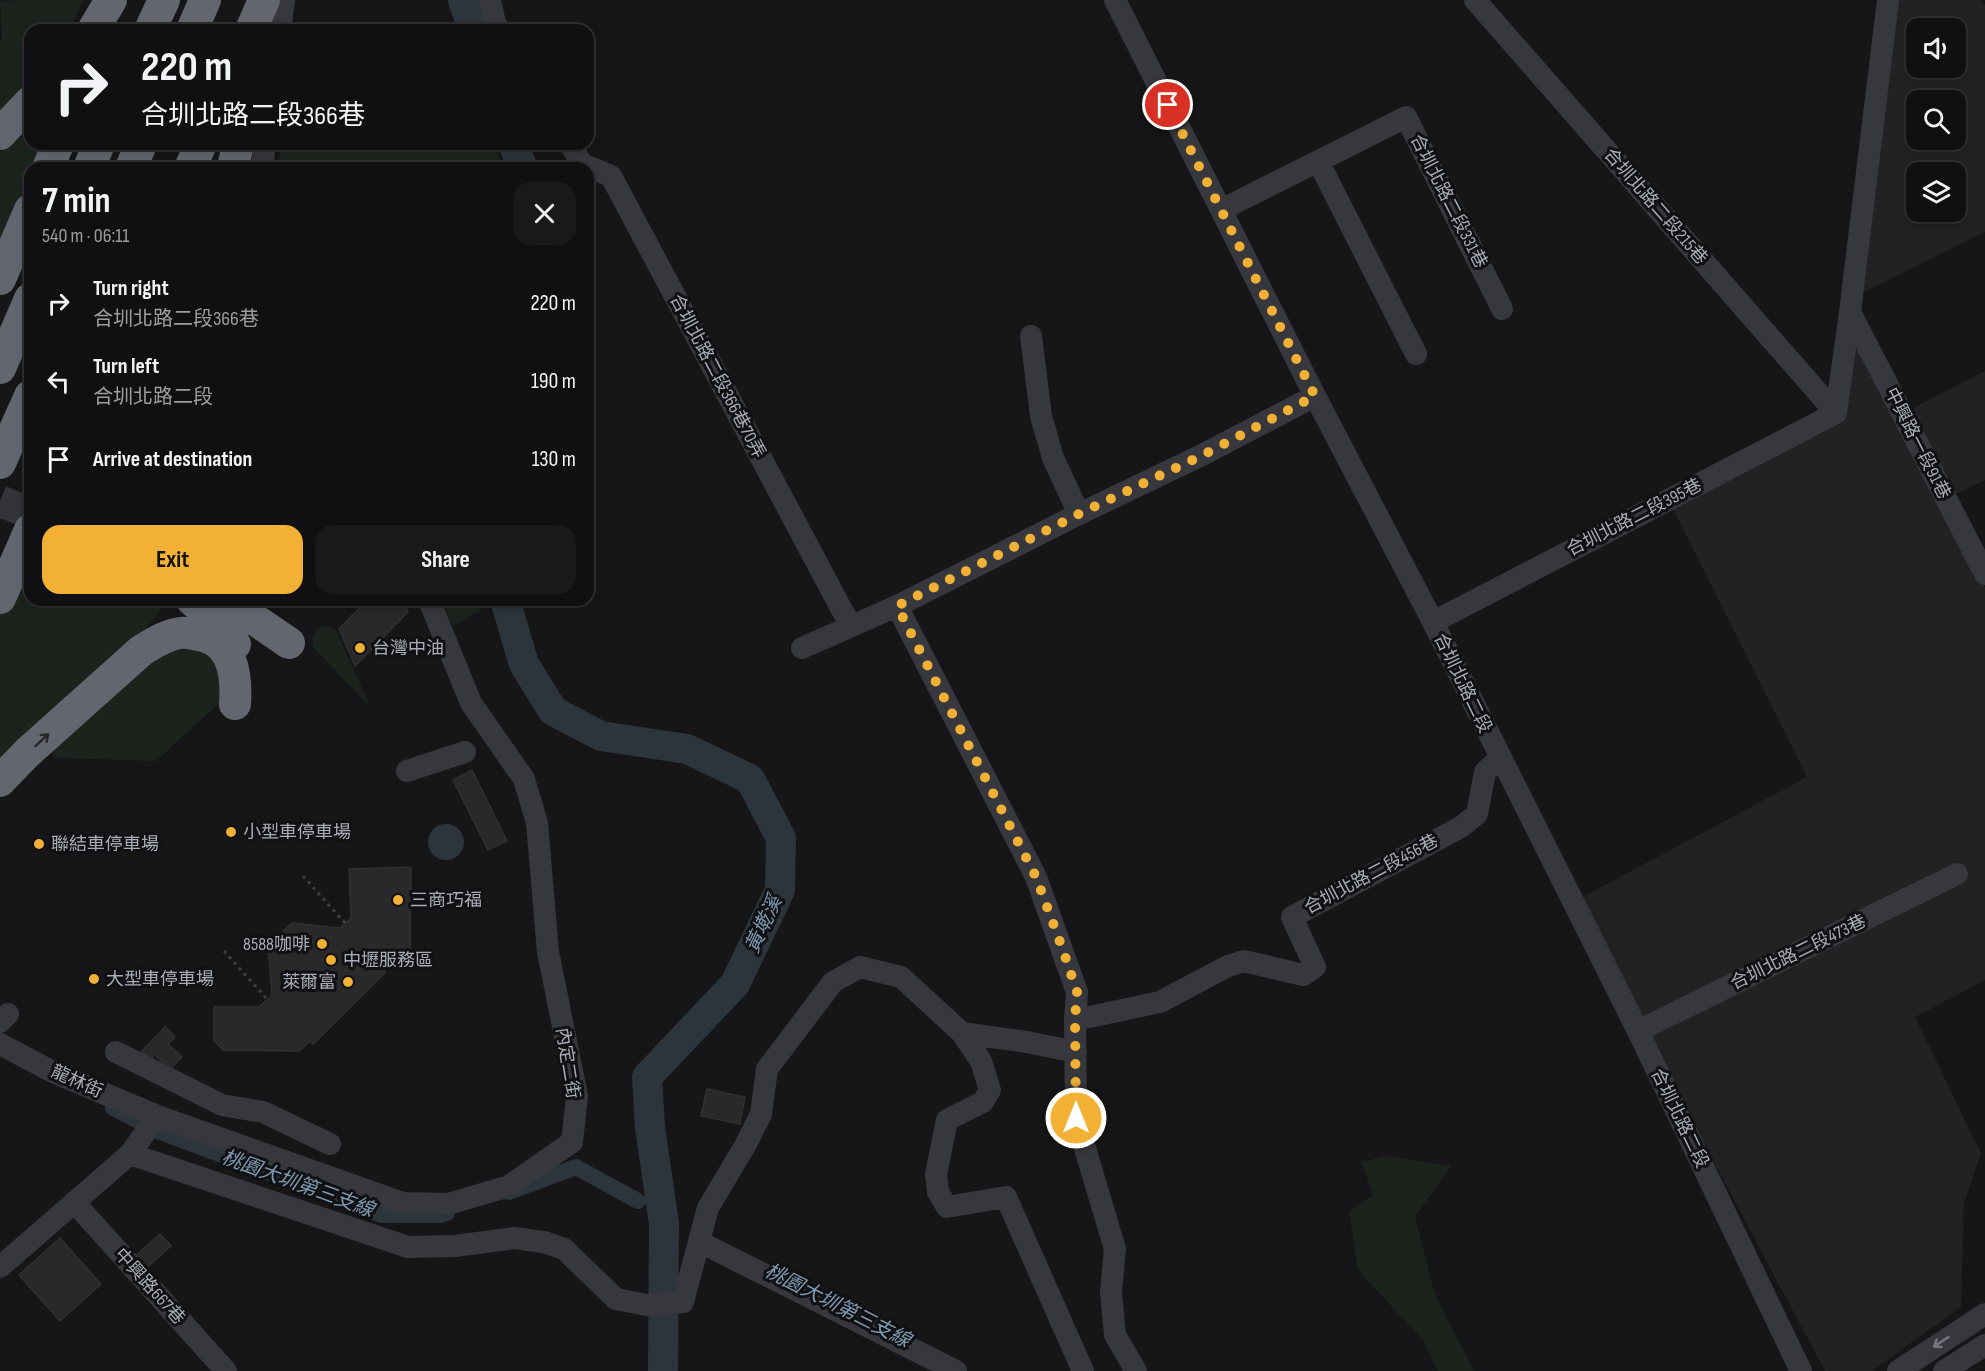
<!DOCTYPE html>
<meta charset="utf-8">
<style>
body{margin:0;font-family:"Sofia Sans Condensed","Noto Sans TC",sans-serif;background:#19191b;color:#f1f3f6;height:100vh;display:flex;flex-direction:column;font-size:22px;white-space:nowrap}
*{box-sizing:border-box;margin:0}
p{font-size:20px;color:#9c9d9f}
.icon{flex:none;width:33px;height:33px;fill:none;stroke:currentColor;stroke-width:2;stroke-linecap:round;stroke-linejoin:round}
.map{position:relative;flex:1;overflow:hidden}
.panel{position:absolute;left:24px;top:162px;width:570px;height:444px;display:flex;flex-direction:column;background:#101012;border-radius:18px;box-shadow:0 3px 9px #0003,0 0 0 2px #303032}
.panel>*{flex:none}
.top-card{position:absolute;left:24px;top:24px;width:570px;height:126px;border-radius:18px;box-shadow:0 3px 9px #0003,0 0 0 2px #303032;background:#101012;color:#f1f3f6;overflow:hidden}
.buttons{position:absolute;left:1906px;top:18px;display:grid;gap:12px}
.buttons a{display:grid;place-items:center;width:60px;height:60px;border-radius:12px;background:#101012;box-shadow:0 3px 9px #0003,0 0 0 2px #303032;font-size:30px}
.pin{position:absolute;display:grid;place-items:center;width:51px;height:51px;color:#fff;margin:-26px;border:3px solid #fff;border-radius:50%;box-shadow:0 2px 6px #0007}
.me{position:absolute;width:66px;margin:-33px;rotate:0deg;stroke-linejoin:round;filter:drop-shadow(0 0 4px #0008)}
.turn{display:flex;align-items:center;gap:21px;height:126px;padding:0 18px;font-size:27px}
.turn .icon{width:78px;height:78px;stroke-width:2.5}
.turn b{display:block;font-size:42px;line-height:51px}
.round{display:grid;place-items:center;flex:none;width:63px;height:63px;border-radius:18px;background:#19191b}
.head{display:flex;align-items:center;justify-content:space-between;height:102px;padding:0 18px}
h1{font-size:36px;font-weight:700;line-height:45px}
.button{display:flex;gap:12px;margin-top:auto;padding:12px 18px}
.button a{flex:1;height:69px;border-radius:18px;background:#f2b134;color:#111;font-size:24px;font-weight:700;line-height:69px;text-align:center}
.button a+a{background:#19191b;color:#f1f3f6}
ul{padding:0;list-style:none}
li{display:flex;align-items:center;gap:18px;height:78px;padding:0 18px}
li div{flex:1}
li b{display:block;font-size:22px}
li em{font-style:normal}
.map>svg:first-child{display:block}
.built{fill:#222225;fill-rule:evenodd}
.green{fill:#1c231d}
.water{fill:#2c353c}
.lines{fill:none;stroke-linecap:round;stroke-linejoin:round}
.canal{stroke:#2c353c;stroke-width:16}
.river{stroke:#2c353c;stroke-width:30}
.building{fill:#29292c;stroke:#303034;stroke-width:1.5}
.highway-tunnel{stroke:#333438;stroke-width:32;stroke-dasharray:32 16;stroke-linecap:butt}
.path{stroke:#3d3f44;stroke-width:3;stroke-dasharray:3 4.5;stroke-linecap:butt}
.minor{stroke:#37383d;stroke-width:22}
.highway{stroke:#63666e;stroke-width:32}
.oneway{stroke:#26262a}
.oneway2{stroke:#757881}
.route{stroke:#f2b134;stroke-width:10;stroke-dasharray:0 18}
.poi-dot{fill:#f2b134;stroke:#111113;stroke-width:2}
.labels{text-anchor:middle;stroke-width:6;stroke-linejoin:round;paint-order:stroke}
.street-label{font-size:18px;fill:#a8adb8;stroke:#111113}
.poi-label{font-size:18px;fill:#a8adb8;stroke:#111113;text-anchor:start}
.water-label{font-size:20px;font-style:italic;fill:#7f9bb3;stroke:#111113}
</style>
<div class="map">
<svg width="1985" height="1371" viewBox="0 0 1985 1371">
<rect width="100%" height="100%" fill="#161618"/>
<path class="built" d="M1890 0H1982L1985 5V232L1862 293ZM1917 28H1956V68H1917ZM1917 100H1956V140H1917ZM1917 172H1956V212H1917Z
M1856 334 1985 588V980L1915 1017 1981 1153 1964 1203 1961 1307 1872 1371H1825L1575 901 1807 777 1669 501 1839 418Z
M1985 371V480L1954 495 1911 409Z"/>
<path class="green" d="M18 0H83L70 30H30V83L0 112V43L2 38 0 2Z
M30 121V144H47L36 168H30V183L0 253V153Z
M281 144H494L505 168H278Z
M30 525V600H163L161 610 124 654 0 772V564Z
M441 600H483L480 611 453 626Z
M321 626H328L336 630 370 706 314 649C311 638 313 633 321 626Z
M191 640 219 659 225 698 156 761 56 758 50 752 149 658Z
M1385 1156 1451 1166 1415 1217 1435 1295 1474 1371H1438L1423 1340 1358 1270 1349 1211 1373 1196 1362 1162Z"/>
<path class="water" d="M428 842a18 18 0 1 1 36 0a18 18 0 1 1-36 0Z"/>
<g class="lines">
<path class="canal" d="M113 1108 158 1131 382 1215H441L447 1213
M509 1192 576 1167 638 1201"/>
<path class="river" d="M463 0 473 30
M513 144 523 168
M505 600 524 664 553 711 601 736 687 749 750 779 781 838 780 890 735 984 647 1077 650 1127 664 1224 663 1371"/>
</g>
<path class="building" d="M367 600H403L408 612 355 666 339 629Z
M472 770 507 841 488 850 453 780Z
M411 867 410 954 400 953 385 967V973L313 1044 310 1041 299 1051 223 1050 214 1040V1007H259L272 995 268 946 292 923 340 928 351 918 349 869Z
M165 1027 175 1037 168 1044 182 1057 170 1069 155 1055 148 1062 140 1053Z
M707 1089 745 1097 740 1124 701 1116Z
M160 1234 171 1246 142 1272 131 1260Z
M60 1238 101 1284 60 1321 19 1275Z"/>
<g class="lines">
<path class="highway-tunnel" d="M0 501 25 511"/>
<path class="path" d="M303 876 345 923
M224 951 267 999"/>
<path class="minor" d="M490 0 495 23 500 30
M1115 0 1315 396 1433 622 1638 1031 1801 1371
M1475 0 1836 413
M280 30 284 0
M570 144 582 164 611 176 850 625
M1318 161 1416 354
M262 168 265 144
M1221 210 1406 117 1502 309
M1850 312 1985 574
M1031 336 1041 416 1053 458 1079 514
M1836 413 1850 312 1888 0
M897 606 1036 877 1077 992 1075 1020 1076 1118 1115 1249 1111 1292 1115 1335 1136 1371
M1433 622 1836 413
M802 648 897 606 1079 514 1202 455 1315 396
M407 771 465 752
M1075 1020 1160 1002 1228 966 1244 961 1303 975 1315 967 1292 917 1461 827 1477 814 1485 772 1500 758
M0 1022 8 1014
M1638 1031 1957 874
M962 1033 981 1061 990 1090 983 1102 947 1120 936 1174 938 1192 947 1207 1006 1197 1083 1371
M0 1044 53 1072 155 1115 403 1203 448 1204 509 1186 572 1142 577 1096 548 952 537 823 524 779 471 703 429 600
M116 1052 222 1105 263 1112 330 1144
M130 1154 408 1247 455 1246 514 1238 544 1242 564 1249 616 1299 647 1305 683 1302 708 1208 746 1144 761 1114 767 1069 833 982 860 967 901 977 962 1033 1027 1042 1076 1052
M74 1202 226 1371
M700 1242 956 1371
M0 1267 130 1154 152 1123 155 1115
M1898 1371 1985 1314
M1944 1371 1985 1345"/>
<path class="highway" d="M93 30 111 0
M150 30 164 0
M192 30 205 0
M251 30 264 0
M0 134 30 102
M48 168 58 144
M89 168 99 144
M131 168 141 144
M190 168 201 144
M233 168 238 144
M0 279 30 210
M0 368 30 299
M0 463 30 396
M0 598 30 530
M192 600 224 628 235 644
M226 600 289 643
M0 781 27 753 142 650C154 643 166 635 180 633 186 632 193 634 198 635 233 640 237 675 235 704"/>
</g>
<defs><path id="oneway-shaft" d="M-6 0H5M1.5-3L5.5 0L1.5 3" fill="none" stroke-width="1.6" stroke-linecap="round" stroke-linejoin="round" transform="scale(1.5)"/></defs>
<use class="oneway" href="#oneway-shaft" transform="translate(42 740) rotate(-42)"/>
<use class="oneway2" href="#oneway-shaft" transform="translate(1941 1342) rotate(147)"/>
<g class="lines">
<path class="route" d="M1076 1118 1075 1020 1077 992 1063 950 1036 877 897 606 1079 514 1203 455 1315 396 1168 105"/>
</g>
<g class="poi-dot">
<circle cx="360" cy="648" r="6"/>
<circle cx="231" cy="832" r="6"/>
<circle cx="39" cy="844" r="6"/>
<circle cx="398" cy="900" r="6"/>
<circle cx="322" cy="944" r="6"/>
<circle cx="331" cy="960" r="6"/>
<circle cx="94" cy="979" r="6"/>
<circle cx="348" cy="982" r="6"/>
</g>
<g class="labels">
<g class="street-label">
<text transform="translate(1449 201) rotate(63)" y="6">合圳北路二段331巷</text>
<text transform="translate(1656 206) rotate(49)" y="6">合圳北路二段215巷</text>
<text transform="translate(718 376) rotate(62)" y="6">合圳北路二段366巷70弄</text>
<text transform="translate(1918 443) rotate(63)" y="6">中興路一段91巷</text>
<text transform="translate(1634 517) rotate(-27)" y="6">合圳北路二段395巷</text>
<text transform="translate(1463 683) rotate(64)" y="6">合圳北路二段</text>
<text transform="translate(1371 874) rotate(-28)" y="6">合圳北路二段456巷</text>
<text transform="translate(1798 952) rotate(-26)" y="6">合圳北路二段473巷</text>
<text transform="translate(568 1063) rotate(81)" y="6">內定二街</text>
<text transform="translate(77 1081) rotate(24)" y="6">龍林街</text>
<text transform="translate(1680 1118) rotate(64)" y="6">合圳北路二段</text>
<text transform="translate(150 1286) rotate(48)" y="6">中興路667巷</text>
</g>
<g class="poi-label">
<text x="372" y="654">台灣中油</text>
<text x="243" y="838">小型車停車場</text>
<text x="51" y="850">聯結車停車場</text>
<text x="410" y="906">三商巧福</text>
<text x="310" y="950" text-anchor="end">8588咖啡</text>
<text x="343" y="966">中壢服務區</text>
<text x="106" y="985">大型車停車場</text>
<text x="336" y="988" text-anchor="end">萊爾富</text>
</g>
<g class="water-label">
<text transform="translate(763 924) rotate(-65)" y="7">黃墘溪</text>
<text transform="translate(298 1183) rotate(20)" y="7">桃園大圳第三支線</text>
<text transform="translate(838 1305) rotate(27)" y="7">桃園大圳第三支線</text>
</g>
</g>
</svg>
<div class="buttons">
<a><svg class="icon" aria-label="sound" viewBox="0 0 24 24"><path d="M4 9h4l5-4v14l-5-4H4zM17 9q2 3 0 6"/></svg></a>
<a><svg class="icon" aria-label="search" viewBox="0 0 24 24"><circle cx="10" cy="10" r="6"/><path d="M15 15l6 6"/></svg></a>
<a><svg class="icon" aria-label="layers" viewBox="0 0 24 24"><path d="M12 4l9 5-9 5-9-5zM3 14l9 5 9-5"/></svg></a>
</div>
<div class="pin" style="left:1168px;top:105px;background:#d93025"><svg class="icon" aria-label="arrive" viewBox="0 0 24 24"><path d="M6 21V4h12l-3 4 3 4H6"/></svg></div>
<svg class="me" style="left:1076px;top:1118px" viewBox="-20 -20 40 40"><circle r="17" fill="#f2b134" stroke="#fff" stroke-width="3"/><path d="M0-11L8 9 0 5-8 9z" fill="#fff"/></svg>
<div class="top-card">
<div class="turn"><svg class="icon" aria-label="right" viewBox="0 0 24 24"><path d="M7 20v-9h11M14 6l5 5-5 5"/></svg><div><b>220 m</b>合圳北路二段366巷</div></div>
</div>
<section class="panel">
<div class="head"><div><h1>7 min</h1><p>540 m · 06:11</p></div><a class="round"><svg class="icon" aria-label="close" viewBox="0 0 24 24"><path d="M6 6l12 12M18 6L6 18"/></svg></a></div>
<ul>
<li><svg class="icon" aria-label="right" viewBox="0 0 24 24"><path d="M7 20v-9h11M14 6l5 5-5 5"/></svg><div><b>Turn right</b><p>合圳北路二段366巷</p></div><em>220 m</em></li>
<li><svg class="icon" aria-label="left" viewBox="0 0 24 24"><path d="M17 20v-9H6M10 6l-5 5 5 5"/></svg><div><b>Turn left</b><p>合圳北路二段</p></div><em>190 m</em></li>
<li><svg class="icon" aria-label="arrive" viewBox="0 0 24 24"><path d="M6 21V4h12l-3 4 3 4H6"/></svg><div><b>Arrive at destination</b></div><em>130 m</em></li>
</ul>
<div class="button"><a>Exit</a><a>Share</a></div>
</section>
</div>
